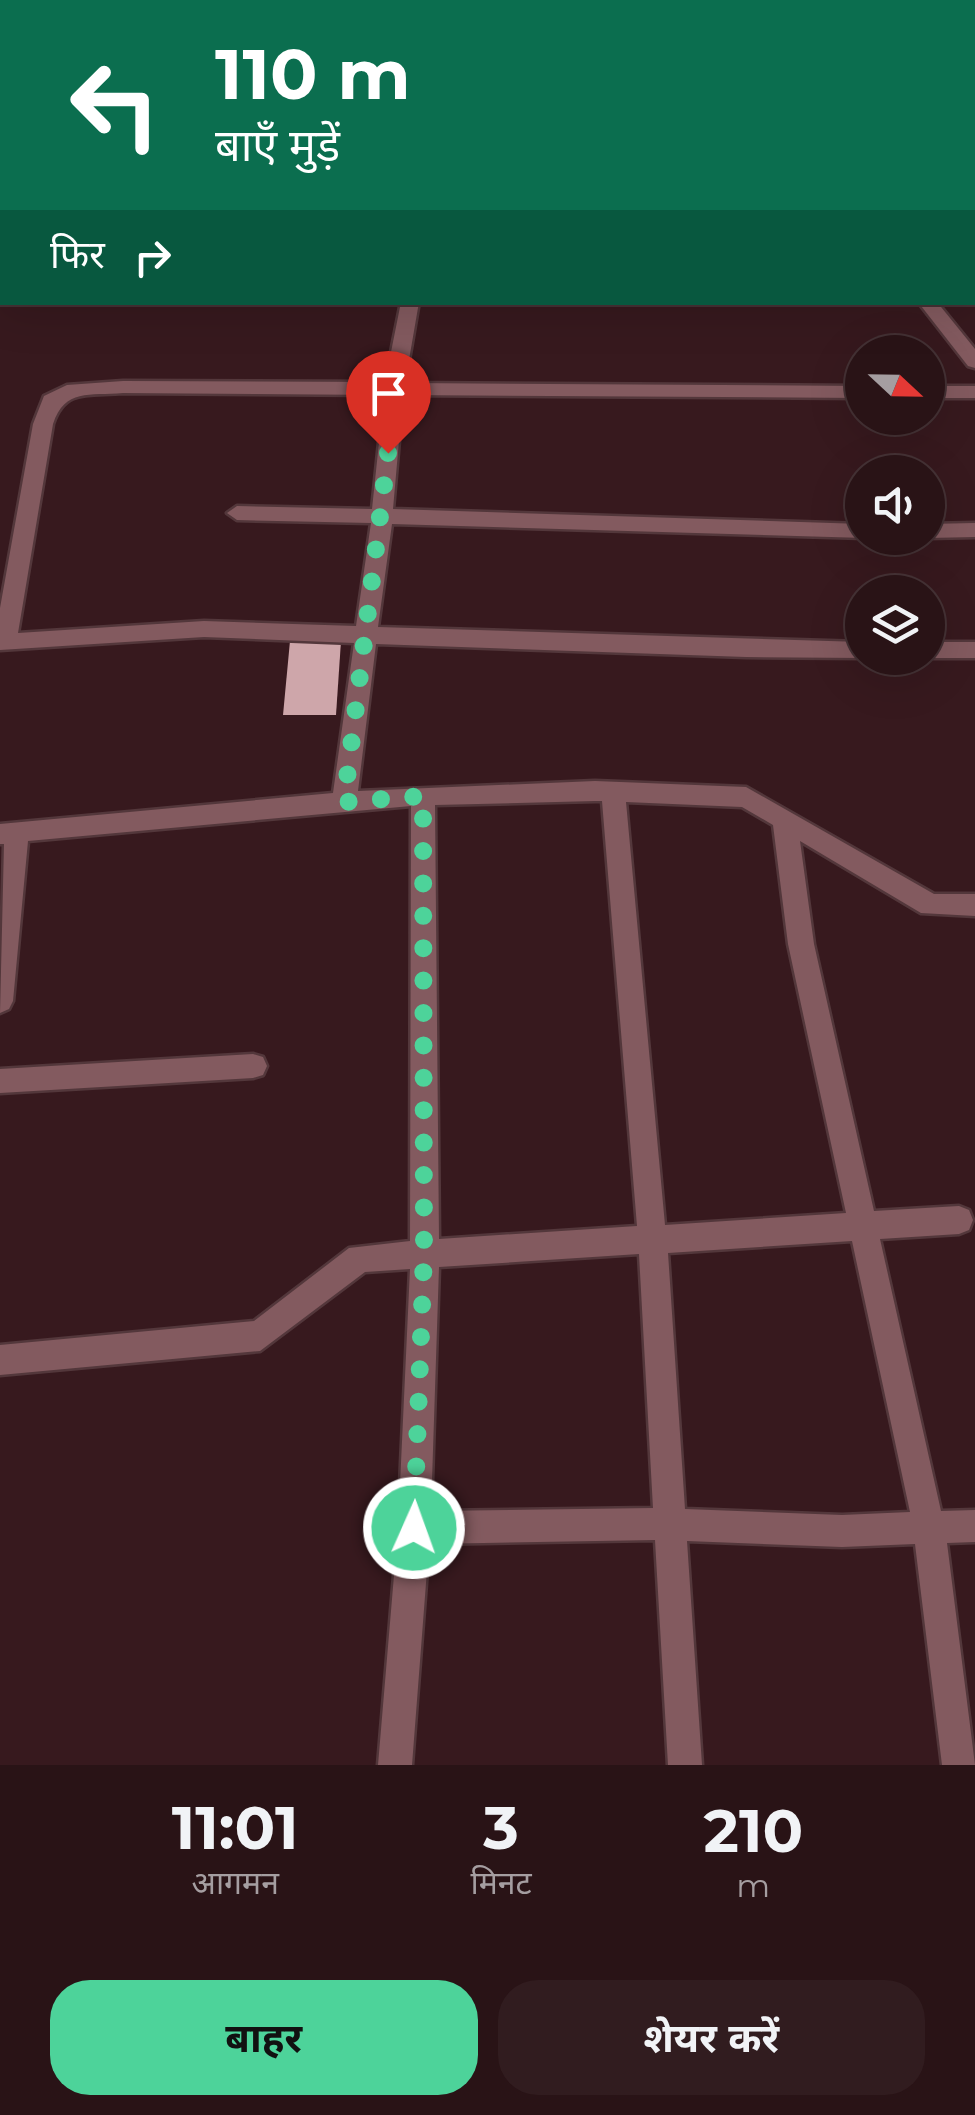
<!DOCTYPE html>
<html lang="hi">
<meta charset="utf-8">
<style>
body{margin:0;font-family:Montserrat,"Noto Sans Devanagari",sans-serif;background:#311c1f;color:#f1f3f6;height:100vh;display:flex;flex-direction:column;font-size:38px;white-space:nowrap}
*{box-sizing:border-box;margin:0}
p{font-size:32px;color:#a59ea1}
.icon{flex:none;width:55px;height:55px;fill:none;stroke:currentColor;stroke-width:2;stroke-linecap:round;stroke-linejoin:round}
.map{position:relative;height:1765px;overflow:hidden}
.panel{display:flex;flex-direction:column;background:#291316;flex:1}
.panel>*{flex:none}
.guide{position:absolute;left:0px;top:0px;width:975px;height:305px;box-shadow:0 10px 40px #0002,0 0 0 2px #453235;background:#0b6e4f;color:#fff;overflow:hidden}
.needle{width:65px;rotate:112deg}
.controls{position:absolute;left:845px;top:335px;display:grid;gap:20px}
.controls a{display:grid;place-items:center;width:100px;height:100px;border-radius:50%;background:#291316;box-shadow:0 10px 40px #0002,0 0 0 2px #453235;font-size:50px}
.pin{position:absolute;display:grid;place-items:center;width:85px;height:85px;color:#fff;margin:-102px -42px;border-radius:50% 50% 50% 0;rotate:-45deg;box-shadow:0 0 10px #0007}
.pin .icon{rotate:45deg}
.me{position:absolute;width:110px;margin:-55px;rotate:2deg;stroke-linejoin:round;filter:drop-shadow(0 0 8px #0008)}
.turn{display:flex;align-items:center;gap:35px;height:210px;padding:0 50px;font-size:45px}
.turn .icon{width:130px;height:130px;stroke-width:2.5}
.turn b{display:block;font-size:70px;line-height:85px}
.then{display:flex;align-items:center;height:95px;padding:0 50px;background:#0003;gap:20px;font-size:38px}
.eta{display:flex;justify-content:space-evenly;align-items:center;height:170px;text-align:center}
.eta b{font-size:60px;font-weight:700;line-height:70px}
.cta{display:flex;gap:20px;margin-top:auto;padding:20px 50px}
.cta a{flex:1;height:115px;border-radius:40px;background:#4dd39a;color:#111;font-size:40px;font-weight:700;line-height:115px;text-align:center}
.cta a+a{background:#311c1f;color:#f1f3f6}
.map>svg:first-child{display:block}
.building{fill:#cea6aa}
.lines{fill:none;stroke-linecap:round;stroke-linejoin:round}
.minor-casing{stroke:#53373b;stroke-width:5}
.minor{fill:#835a5f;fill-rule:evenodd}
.route{stroke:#4dd39a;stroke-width:18;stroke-dasharray:0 32.4}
</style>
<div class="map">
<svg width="975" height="1765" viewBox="0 0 975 1765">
<rect width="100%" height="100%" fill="#37191e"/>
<path class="building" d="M290 641H341L336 715H283Z"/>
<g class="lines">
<defs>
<path id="minor" d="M257 0H273V2H258Z
M608 0H624L625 2H610Z
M807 0H823L824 2H809Z
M972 42H975V52H972Z
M2 109V119L0 120V110Z
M975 129V139L972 140V130Z
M972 186H975L972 197Z
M0 265 2 266V277H0Z
M972 275H975V287H972Z
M401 302H419L405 383 862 386V398L403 395 393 509 862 524 865 538 392 524 378 627 862 642 865 658 746 657 376 644 358 791 595 781 746 787 934 894H975V916L921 913 800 841 814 944 874 1211 959 1206 969 1210 973 1220 969 1230 959 1234 880 1239 941 1511 975 1510V1542L947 1543 975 1765H942L915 1544 842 1547 687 1541 702 1765H668L655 1540 429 1544 412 1765H378L398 1528 410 1269 365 1272 260 1351 0 1375V1345L254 1321 349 1248 410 1241 411 806 28 841 13 1001 9 1009 0 1013 4 844H0V824L333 793 354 643 204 637 0 650V608L33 424 44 396 67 385 123 381 385 382ZM123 393 384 395 372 509 237 506 227 513 237 520 371 523 356 626 204 621 18 633 53 424C65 388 89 396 123 393ZM595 801H602L637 1226 439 1239 435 805ZM626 802 742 807 773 825 788 944 846 1213 665 1225ZM852 1241 910 1512 842 1515 685 1509 668 1253ZM639 1254 653 1508 431 1511 439 1267Z
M918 302H937L975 349V368L968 366Z
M928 386H975V398H928Z
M975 523V537L928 538H925L928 524Z
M928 642H975V658H925Z
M253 1054 263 1057 267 1066 263 1075 253 1078 0 1093V1069Z"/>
</defs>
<use href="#minor" class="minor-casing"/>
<use href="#minor" class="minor"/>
</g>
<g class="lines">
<path class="route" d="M388 453 344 802 423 796 424 1253 414 1528"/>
</g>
</svg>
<div class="controls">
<a><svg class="needle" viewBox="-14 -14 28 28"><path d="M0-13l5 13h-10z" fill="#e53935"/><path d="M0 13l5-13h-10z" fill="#a59ea1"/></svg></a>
<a><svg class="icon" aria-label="sound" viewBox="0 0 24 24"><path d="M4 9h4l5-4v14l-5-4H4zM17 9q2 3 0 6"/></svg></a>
<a><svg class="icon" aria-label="layers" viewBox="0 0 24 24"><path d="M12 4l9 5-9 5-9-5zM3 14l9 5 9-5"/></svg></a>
</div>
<div class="pin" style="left:388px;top:453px;background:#d93025"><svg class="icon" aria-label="arrive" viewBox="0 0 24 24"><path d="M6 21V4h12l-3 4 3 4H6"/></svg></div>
<svg class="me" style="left:414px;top:1528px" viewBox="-20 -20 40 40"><circle r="17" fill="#4dd39a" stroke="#fff" stroke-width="3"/><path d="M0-11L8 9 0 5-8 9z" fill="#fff"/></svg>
<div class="guide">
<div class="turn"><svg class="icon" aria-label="left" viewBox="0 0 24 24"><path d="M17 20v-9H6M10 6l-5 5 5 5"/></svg><div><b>110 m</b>बाएँ मुड़ें</div></div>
<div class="then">फिर<svg class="icon" aria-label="right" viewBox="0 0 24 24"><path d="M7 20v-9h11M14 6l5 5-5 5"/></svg></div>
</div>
</div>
<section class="panel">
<div class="eta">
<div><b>11:01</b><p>आगमन</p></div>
<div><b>3</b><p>मिनट</p></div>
<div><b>210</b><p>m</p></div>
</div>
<div class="cta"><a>बाहर</a><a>शेयर करें</a></div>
</section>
